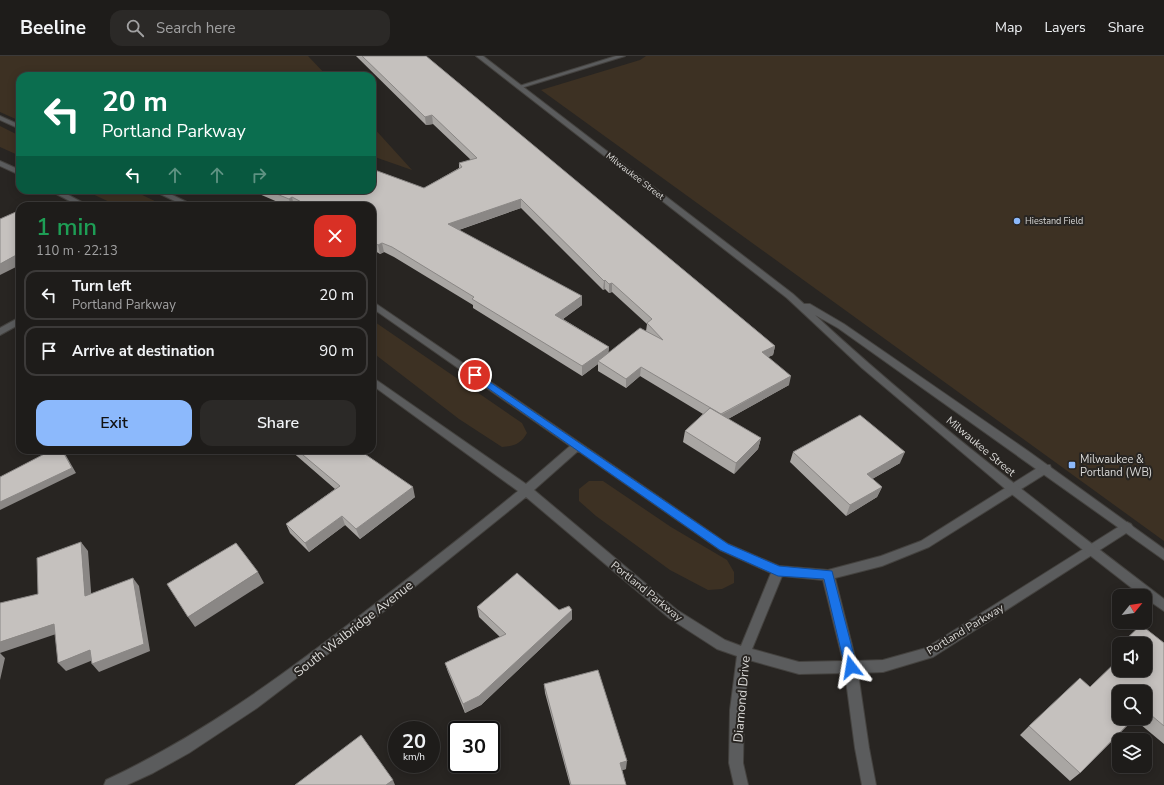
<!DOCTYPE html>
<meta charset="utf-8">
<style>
body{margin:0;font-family:"Nunito Sans",sans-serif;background:#2b2927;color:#f1f3f6;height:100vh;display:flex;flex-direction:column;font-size:15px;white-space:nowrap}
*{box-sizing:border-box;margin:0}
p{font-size:13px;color:#a1a1a2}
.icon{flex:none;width:22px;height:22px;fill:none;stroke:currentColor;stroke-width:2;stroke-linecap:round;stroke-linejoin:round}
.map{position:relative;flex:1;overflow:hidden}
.panel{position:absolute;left:16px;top:146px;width:360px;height:252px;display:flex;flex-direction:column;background:#1e1c1a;border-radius:12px;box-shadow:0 2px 10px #0003,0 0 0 1px #3c3a39}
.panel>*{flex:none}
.top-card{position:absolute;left:16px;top:16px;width:360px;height:122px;border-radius:12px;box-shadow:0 2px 10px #0003,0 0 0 1px #3c3a39;background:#0b6e4f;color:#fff;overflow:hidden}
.needle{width:26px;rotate:60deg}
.tools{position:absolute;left:1112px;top:533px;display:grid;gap:8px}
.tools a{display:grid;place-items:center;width:40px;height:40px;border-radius:8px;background:#1e1c1a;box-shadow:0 2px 10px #0003,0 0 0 1px #3c3a39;font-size:20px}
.speed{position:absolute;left:388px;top:665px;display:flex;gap:8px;font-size:20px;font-weight:700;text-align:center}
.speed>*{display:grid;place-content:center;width:52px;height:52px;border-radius:50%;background:#1e1c1a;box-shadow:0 2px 10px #0003,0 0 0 1px #3c3a39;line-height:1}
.speed small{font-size:10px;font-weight:400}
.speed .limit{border:2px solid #111;border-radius:6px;background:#fff;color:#111}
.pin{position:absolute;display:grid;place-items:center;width:34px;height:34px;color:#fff;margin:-17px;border:2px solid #fff;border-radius:50%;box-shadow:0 1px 4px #0007}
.me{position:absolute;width:44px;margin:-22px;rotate:346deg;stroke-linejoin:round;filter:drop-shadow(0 0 3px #0008)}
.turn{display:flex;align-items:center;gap:14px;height:84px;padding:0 20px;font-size:18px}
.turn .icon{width:52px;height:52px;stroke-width:2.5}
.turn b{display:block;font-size:28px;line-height:34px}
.lanes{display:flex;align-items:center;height:38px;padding:0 20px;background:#0003;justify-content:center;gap:20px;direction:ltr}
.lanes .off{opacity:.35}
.round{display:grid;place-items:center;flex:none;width:42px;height:42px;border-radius:12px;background:#2b2927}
.summary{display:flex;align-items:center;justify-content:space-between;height:68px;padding:0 20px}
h1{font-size:24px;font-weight:600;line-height:30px;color:#1e9e55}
.primary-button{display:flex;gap:8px;margin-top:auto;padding:8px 20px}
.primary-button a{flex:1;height:46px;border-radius:12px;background:#8cb9fc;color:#111;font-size:16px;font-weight:600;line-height:46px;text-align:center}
.primary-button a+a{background:#2b2927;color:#f1f3f6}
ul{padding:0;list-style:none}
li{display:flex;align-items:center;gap:12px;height:50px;margin:0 8px 6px;padding:0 12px;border:2px solid #3c3a39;border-radius:12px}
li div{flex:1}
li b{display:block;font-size:15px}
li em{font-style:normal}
header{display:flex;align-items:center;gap:24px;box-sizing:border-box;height:56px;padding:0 20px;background:#1e1c1a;border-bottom:1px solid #3c3a39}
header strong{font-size:19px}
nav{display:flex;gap:22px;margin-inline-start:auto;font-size:14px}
.search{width:280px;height:36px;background:#2b2927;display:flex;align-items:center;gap:10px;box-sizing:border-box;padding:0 14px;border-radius:12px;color:#a1a1a2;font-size:15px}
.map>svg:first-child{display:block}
.green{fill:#3d3123}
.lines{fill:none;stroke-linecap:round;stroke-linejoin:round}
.minor-casing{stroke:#44423f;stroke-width:2}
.tertiary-casing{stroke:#44423f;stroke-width:2}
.minor{fill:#5b5c5d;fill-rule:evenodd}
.tertiary{fill:#5b5c5d;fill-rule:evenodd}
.wall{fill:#a9a6a3;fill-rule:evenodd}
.shaded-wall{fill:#8a8785}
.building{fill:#c5c1be;stroke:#8a8785}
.route{fill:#1a73e8;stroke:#114b97}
.poi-dot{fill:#8cb9fc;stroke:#282522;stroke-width:1.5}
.labels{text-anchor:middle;stroke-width:4;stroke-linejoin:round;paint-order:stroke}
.far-street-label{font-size:9px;fill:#dad9d7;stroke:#282522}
.far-poi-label{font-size:9px;fill:#dad9d7;stroke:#282522;text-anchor:start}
.street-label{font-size:11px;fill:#dad9d7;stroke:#282522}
.poi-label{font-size:11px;fill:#dad9d7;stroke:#282522;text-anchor:start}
.near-street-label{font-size:13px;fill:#dad9d7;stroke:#282522}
</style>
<header>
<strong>Beeline</strong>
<div class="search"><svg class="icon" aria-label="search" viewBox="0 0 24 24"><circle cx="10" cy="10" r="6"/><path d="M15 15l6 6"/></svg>Search here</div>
<nav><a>Map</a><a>Layers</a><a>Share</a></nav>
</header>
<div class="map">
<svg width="1164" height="729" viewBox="0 0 1164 729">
<rect width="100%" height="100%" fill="#282522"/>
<path class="green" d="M0 0H308L327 20H20V65L0 56Z
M646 0H1164V485L541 34 640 4Z
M0 70 20 80V100L0 91Z
M372 70 412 114 372 100Z
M84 134H132L165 150H118Z
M372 264 522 367 527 377C521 388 514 390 502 391L459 363 372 296Z
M589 425H603L671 471 727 504 734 516V527L722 533 708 534 670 514 596 460 579 445V433Z"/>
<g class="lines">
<defs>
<path id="minor" d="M616 0H625L521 32 516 31Z
M0 60 20 69V73L0 64Z
M0 105 20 114V119L0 110Z
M49 134H59L89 150H79Z
M152 134H162L195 150H185Z
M372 245 728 488 779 510 828 514 881 500 921 485 1042 409H1050L1051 412 1050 415 929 491 882 510 835 522 856 605 883 604 926 592 1123 468 1127 466 1131 468 1133 471 1131 474 933 601 883 616 858 617 869 692 876 729H862L855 692 845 617 799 618 749 604 744 654 743 707 748 729H734L729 707 730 654 737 600 717 593 669 562 526 441 387 553 257 652 189 697 153 717 127 729H104L106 724C202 679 279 622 362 558 414 518 467 477 518 435L372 329V321L526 428 570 390 372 252ZM578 395 720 494 771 517 741 590 725 584 677 554 534 434ZM782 520 823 524 843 605 799 606 752 593Z
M20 261V268L0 279V272Z"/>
<path id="tertiary" d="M476 0H483L793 238 804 248H810L844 268 1028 395 1164 493V504L838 272 815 259C925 361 1045 452 1164 543V555L1145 542V540H1142L1009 436 862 312 787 242Z"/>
</defs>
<use href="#minor" class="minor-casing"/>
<use href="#tertiary" class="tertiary-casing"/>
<use href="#minor" class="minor"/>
<use href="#tertiary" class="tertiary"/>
</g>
<path class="wall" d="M356 0H426L775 290 773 299 768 301 789 329 728 363 761 382 758 393 734 418 683 386 685 375 703 358 640 320 626 332 598 315V308L582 320 473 252V249L394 201 384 196 380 198 372 193V150H287L250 134H372L424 132 459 112V107L471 104 433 68 426 69ZM521 152 603 234 605 233 609 237 612 236 647 268 646 275 608 297 609 291 563 263 582 249 459 174Z
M290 394H359L415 441 360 483 345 469 309 496 290 477 286 468 335 433Z
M793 396 900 407 872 423 882 431 877 441 846 460 790 406Z
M477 551 559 554H572V563L481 649 465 657 448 616 445 607 500 581 479 561Z
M1141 569 1164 587V688L1134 663 1080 717 1070 725 1020 679 1029 670 1090 631 1145 588H1121ZM1145 636V662H1119Z
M1119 590V600L1113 595Z
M544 628 626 713 622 714 626 729H570L545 637Z"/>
<path class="shaded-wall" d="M432 59 433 68 426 69 425 61Z
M292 141 294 150H291L289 143Z
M521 143V152L450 177 448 168Z
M382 187 384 196 380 198 378 189Z
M20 197V209L0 219V208Z
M605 224V233L603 234 604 225Z
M612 227V236L609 237V228Z
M582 240V249L556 268 555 259Z
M775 290 773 299 760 305 762 296Z
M609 291 608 300 598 305V308L582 320V310Z
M641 311 640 320 626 332V323Z
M791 320 789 329 719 368 721 359Z
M761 382 758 393 734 418 736 407Z
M62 394 64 396 76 417 0 454V446Z
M905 396 900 407 862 429 867 418Z
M413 431 415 441 360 483 356 473Z
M882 431 877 441 846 460 850 449Z
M342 460 345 469 309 496 305 487Z
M81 486 88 495 92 548 85 540Z
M258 516 264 527 195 571 188 561Z
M133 522 139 530 150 595 99 616 92 608Z
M572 554V563L481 649 465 657 463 648Z
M54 568 62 576 0 597V586Z
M90 594 98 602 66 615 58 607Z
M0 597 5 602 0 624Z
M627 705 626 713 619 715 620 707Z
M393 724 395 729H386Z"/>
<path class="building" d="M362 0H426L775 290 762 296 791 320 721 358 641 311 626 323 598 305 640 272 663 284 647 267 652 263 612 227 609 228 605 224 604 225 521 143 448 168 582 240 555 259 609 291 582 310 472 243 474 241 392 191 382 187 378 189 372 185V150H309L292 141 289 143 267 134H372V113L424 132 462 111 459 107 477 102 432 59 425 61Z
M18 155 20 156V197L0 208V163Z
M710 352 761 382 736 407 685 375Z
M860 359 905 396 867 418 882 431 850 449 793 396Z
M52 394H62L72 412 0 446V421Z
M297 394H359L413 431 356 473 342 460 305 487 286 468 340 430Z
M81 486 85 540 133 522 144 588 92 608 90 594 58 607 54 568 0 586V547L38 538 37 502Z
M236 487 258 516 188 561 167 528Z
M517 517 559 554 569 550 572 554 479 640 463 648 445 607 506 578 477 551Z
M1141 569 1164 587V670L1145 654V636H1119V662H1134L1080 717 1029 670 1080 622 1090 631 1119 603V614H1145V588H1126L1123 586Z
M598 614 627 705 620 707 626 729H571L544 628Z
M361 679 393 724 386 729H295Z"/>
<path class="route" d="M475 316 728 488 779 510 832 515 857 611 855 615 851 616 847 615 845 611 824 523 778 520 720 494 472 321V317Z"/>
<g class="poi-dot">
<circle cx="1017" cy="165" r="4"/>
<rect x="1068" y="405" width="8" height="8" rx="2"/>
</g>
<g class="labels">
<g class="far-street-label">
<text transform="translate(635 120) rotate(38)" y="3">Milwaukee Street</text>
</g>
<g class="far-poi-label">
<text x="1025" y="168">Hiestand Field</text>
</g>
<g class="street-label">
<text transform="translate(981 390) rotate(40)" y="4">Milwaukee Street</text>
<text transform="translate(647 535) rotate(39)" y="4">Portland Parkway</text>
<text transform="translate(965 573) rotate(-31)" y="4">Portland Parkway</text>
</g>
<g class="poi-label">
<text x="1080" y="407">Milwaukee &amp;<tspan x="1080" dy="13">Portland (WB)</tspan></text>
</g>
<g class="near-street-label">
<text transform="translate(353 572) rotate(-38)" y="5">South Walbridge Avenue</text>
<text transform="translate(741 643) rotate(-85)" y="5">Diamond Drive</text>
</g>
</g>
</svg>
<div class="tools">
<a><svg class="needle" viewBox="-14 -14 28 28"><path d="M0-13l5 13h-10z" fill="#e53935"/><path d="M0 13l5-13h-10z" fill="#a1a1a2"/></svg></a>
<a><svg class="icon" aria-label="sound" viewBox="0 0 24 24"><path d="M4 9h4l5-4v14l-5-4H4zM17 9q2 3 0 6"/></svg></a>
<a><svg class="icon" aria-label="search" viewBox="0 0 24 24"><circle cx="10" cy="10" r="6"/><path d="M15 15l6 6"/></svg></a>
<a><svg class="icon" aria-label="layers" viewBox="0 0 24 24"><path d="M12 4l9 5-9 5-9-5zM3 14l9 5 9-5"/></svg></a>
</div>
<div class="speed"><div>20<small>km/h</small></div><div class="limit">30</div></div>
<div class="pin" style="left:475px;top:319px;background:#d93025"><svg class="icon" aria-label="arrive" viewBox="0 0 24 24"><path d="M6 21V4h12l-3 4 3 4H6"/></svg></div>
<svg class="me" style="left:851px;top:611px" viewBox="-20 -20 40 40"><path d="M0-17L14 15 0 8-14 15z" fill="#1a73e8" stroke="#fff" stroke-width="4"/></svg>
<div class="top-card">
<div class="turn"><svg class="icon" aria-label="left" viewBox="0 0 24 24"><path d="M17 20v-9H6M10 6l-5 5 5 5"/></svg><div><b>20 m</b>Portland Parkway</div></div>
<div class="lanes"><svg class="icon" aria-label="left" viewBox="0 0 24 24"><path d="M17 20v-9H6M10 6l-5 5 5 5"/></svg><svg class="icon off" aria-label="ahead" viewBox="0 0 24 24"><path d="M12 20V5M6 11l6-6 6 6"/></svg><svg class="icon off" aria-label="ahead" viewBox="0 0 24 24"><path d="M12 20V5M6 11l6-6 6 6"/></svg><svg class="icon off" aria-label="right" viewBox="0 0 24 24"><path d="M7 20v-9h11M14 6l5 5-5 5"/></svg></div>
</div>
<section class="panel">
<div class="summary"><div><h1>1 min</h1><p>110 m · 22:13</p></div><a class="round" style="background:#d93025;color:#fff"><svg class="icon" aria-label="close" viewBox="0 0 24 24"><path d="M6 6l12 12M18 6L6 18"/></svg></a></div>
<ul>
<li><svg class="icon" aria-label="left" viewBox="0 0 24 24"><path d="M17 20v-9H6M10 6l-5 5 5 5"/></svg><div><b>Turn left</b><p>Portland Parkway</p></div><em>20 m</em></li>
<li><svg class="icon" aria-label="arrive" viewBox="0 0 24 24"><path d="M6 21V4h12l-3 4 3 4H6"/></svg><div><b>Arrive at destination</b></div><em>90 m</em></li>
</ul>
<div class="primary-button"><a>Exit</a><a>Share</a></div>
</section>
</div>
